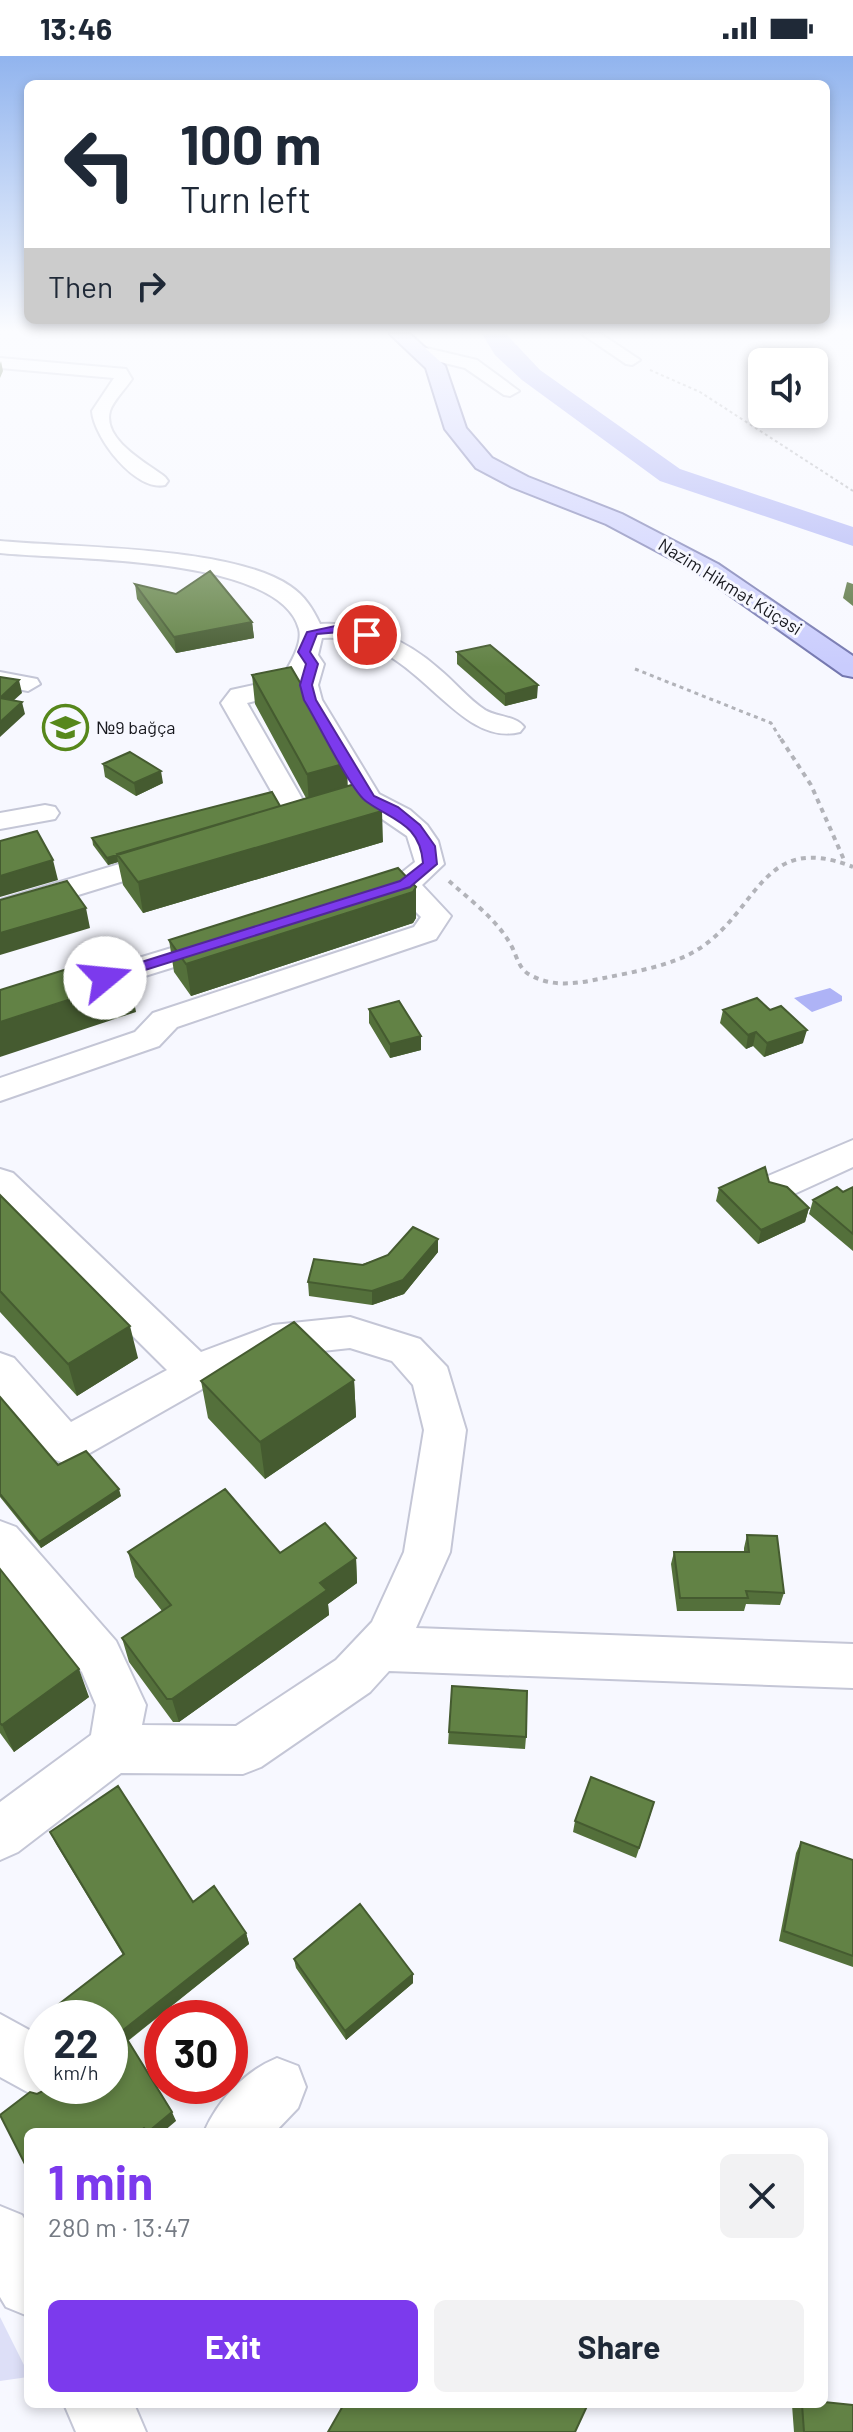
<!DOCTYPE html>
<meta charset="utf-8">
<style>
body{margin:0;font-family:Barlow,sans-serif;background:#f2f2f3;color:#1f2937;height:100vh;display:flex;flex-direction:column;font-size:30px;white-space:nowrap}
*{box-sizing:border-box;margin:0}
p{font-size:26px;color:#747a83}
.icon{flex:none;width:44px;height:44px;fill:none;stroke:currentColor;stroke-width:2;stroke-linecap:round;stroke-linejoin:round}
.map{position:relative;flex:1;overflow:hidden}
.details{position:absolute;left:24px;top:2072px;width:804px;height:280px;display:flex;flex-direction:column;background:#fff;border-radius:12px;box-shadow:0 4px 12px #0003}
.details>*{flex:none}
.guide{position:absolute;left:24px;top:24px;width:806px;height:244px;border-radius:12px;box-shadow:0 4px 12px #0003;background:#fff;color:#1f2937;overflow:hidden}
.buttons{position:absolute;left:748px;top:292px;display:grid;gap:16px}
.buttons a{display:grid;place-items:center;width:80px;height:80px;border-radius:12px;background:#fff;box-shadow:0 4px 12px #0003;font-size:40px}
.speed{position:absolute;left:24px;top:1944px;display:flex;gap:16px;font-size:40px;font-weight:700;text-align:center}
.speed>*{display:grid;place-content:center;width:104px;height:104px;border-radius:50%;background:#fff;box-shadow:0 4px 12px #0003;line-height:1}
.speed small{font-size:20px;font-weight:400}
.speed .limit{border:12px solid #d22;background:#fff;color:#111}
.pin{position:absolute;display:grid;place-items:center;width:68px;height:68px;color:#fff;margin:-34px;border:4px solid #fff;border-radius:50%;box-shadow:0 2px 8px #0007}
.me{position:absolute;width:88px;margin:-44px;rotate:73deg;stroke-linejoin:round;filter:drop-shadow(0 0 6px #0008)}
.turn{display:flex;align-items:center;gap:28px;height:168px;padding:0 24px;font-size:36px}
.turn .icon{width:104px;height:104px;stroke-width:2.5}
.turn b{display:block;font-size:56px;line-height:68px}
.then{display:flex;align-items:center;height:76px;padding:0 24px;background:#0003;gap:16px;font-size:30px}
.round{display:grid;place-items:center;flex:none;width:84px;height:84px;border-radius:12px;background:#f2f2f3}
.head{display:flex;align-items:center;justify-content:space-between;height:136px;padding:0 24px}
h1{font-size:48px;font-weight:700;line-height:60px;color:#7c3aed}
.button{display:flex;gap:16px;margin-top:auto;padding:16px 24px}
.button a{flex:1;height:92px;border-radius:12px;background:#7c3aed;color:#fff;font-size:32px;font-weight:700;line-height:92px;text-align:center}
.button a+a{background:#f2f2f3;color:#1f2937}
.status{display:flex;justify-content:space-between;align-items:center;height:56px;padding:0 40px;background:#fff;direction:ltr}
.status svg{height:22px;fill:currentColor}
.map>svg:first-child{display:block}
.green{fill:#dddff7}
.water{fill:#aeb3f6}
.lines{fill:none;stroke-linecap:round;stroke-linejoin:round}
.river{fill:#aeb3f6;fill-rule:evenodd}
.minor-casing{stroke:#c4c6d6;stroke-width:4}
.major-casing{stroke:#7477af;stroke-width:4}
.path-far2{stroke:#b2b3b9;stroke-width:2;stroke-dasharray:3 3;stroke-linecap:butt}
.path-far1{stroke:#b2b3b9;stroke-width:3;stroke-dasharray:4 4;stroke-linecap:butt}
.path{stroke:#b2b3b9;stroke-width:4;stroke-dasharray:5 5;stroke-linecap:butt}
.minor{fill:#fff;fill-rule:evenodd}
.major{fill:#c9ccfd;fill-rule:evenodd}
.wall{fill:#54703b}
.shaded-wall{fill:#455b30}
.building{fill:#628245;stroke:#455b30;stroke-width:2}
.route{fill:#7c3aed;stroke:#51269a;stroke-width:2}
.labels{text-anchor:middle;stroke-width:6;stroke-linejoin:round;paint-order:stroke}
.far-street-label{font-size:18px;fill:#18191f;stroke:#f7f8ff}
.far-poi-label{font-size:18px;fill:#18191f;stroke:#f7f8ff;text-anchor:start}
</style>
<div class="status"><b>13:46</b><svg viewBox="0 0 49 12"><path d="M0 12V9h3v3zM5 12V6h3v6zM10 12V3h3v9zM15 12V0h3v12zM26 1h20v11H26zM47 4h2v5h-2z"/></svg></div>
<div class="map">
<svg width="853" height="2376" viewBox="0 0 853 2376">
<rect width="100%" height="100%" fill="#f7f8ff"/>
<path class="green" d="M0 2261 28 2317V2321L0 2325Z"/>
<path class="water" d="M830 932 842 940V945L812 956 794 942Z"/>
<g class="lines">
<path class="river" d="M482 278H506L540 314 680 413 853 471V490L660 425 522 324 495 299Z"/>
<defs>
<path id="minor" d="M582 278H601L640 304 632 309 626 308Z
M422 291 477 304 519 335 510 340 504 339 465 312 416 300V292Z
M0 302 126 313 132 323C126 332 113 345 110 355 102 384 147 407 165 421L168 425 165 429C136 436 94 382 92 355L114 322 0 312Z
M0 485C74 492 232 490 290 530 305 540 313 553 320 568 364 565 407 584 439 613 455 626 468 643 485 654 497 661 516 660 524 671L520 676C453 693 415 575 322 582L318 599 324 608 318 629 322 644 379 738 410 754 427 769 438 785 444 808 422 829 451 860 436 883 177 971 159 990 0 1045V1022L135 976 153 957 414 871 421 861 399 839 364 850 354 847 349 841 354 835 395 822 415 806 407 780 366 752 320 764 313 763 300 770 290 768 221 647 231 634 281 623C289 610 303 588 299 573 280 499 65 504 0 497ZM295 635 298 644 353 739 308 753 247 647Z
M0 616 37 623 40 628 28 635 0 630Z
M45 749 55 751 59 757 55 763 0 773V757Z
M169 793 179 796 183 802 179 808 0 863V844Z
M221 877 232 879 236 886 232 893 0 965V944Z
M853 1084V1111L794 1138 781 1142 768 1138 763 1129 768 1120Z
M0 1113 13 1117 201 1296 273 1269 350 1261 420 1283 447 1311 466 1374 450 1496 416 1572 853 1588V1632L389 1615 370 1636 261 1711 243 1718 121 1717 18 1796 0 1804V1746L91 1679 96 1649 82 1616 0 1518V1465L16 1471 116 1585 146 1649 142 1669 236 1670 336 1604 372 1566 404 1496 424 1374 413 1329 392 1305 350 1292 277 1300 225 1320 81 1402 66 1408 51 1402 0 1342V1297L14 1302 71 1366 167 1314 0 1148Z
M0 1958 42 1981V2030H65L62 2035 42 2044 0 2021Z
M277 2002 298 2010 306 2031 298 2052 275 2076H204C218 2044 245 2015 277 2002Z
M0 2150 22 2159 28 2169V2260L6 2251 0 2241Z
M64 2348H134L146 2376H76Z"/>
<path id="major" d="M390 278H410L445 310 466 372 492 402 528 421 622 458 718 508 853 600V621L843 619 700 518 606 468 512 431 476 412 445 373 426 312Z"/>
</defs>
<use href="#minor" class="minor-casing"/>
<use href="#major" class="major-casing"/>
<path class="path-far2" d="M650 314 700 336 853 435"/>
<path class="path-far1" d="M635 613 771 667 782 685"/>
<path class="path" d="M781 683 811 729 845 806
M449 825C471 845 498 864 512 891 518 903 519 914 532 920 555 932 580 927 604 922 633 916 671 910 697 894 759 856 761 774 853 811"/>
<use href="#minor" class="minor"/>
<use href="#major" class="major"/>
</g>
<path class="wall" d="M847 526 853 528V550L843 542Z
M135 528 252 566 254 582 176 597 137 543Z
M457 596 537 642 505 650 457 608Z
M252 619 348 730 383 786 143 857 123 829 118 806 108 809 93 789 92 782 280 750 306 742 255 648Z
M103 708 163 727 136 740 105 721Z
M416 862 413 867 191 940 174 916 169 884Z
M369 953 421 994 390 1002 369 967Z
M723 954 803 987 764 1001 753 990 746 993 720 967Z
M769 1126 809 1152 805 1166 758 1188 716 1145 719 1132Z
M853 1131V1195L809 1158 813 1144 843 1136Z
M0 1139 138 1302 77 1340 0 1256Z
M438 1183V1196L404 1238 372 1249 309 1240 308 1226Z
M354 1324 356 1361 265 1423 208 1362 201 1325Z
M0 1341 58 1409 121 1440 41 1492 0 1441Z
M747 1479 784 1537 780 1549 746 1548 744 1555H677L671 1508 674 1496H744V1492Z
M128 1496 280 1497 356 1502 357 1527 328 1548 329 1559 179 1666H173L129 1606 122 1582 162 1555 135 1521Z
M0 1513 89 1641 14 1696 0 1677Z
M452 1630 526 1681 525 1693 448 1688Z
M651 1757 636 1802 573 1776 575 1765Z
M50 1776 193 1846 246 1877 249 1888 128 1985 176 2065 37 2038 110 2030 123 1899 56 1788Z
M801 1786 853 1804V1911L779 1885 796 1797Z
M294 1903 413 1918V1927L346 1984 296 1912Z
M794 2348H824L853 2376H794L792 2349Z"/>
<path class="shaded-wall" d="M1 305 3 315 0 322V308Z
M252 566 254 582 176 597 174 581Z
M19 624 22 637 3 654 0 642Z
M538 629 537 642 505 650V638Z
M22 646 25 658 0 681V666Z
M347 707 348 737 309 748 307 718Z
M161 715 163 727 136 740 134 727Z
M382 755 383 786 143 857 138 826Z
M117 799 118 806 108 809 107 802Z
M53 804 58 824 0 841V820Z
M416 831V862L413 867 191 940 186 908Z
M86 852 90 872 0 899V877Z
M130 924 136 956 0 1001V966Z
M807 974 803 987 764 1001 767 987Z
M756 976 753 990 746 993 748 979Z
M421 980V994L390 1002V988Z
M809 1152 805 1166 758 1188 761 1174Z
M438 1183V1196L404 1238 372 1249V1235Z
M130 1270 138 1302 77 1340 68 1308Z
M354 1324 356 1361 265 1423 260 1386Z
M119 1433 121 1440 41 1492 39 1486Z
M356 1502 357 1527 328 1548 329 1559 179 1666 172 1643 320 1527Z
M79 1613 89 1641 14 1696 2 1669Z
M246 1877 249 1888 127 1985 122 1975Z
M413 1918V1927L346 1984 345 1975Z
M172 2056 176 2065 163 2076H148Z"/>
<path class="building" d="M210 515 252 566 174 581 135 528 176 538Z
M490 589 538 629 505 638 457 596Z
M291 611 347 707 307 718 300 705 252 619Z
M0 621 19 624 0 642Z
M0 642 22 646 0 666Z
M130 696 161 715 134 727 103 708Z
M355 728 382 755 138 826 117 798Z
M272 736 280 750 107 802 92 782Z
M37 775 53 804 0 820V785Z
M398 812 416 831 413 836 186 908 169 884Z
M67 825 86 852 0 877V844Z
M112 899 130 924 0 966V934Z
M757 942 770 954 781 950 807 974 767 987 756 976 748 979 723 954Z
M399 945 421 980 390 988 369 953Z
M765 1111 769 1126 787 1131 809 1152 761 1174 719 1132Z
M837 1131 843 1136 853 1131V1178L813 1144Z
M0 1139 130 1270 68 1308 0 1235Z
M413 1171 438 1183 403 1224 372 1235 308 1226 314 1203 363 1209 388 1199Z
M294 1266 354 1324 260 1386 201 1325Z
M0 1341 58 1409 86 1395 119 1433 39 1486 0 1438Z
M225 1433 280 1497 325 1467 356 1502 320 1527 327 1534 172 1643H167L122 1582 171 1549 128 1496Z
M747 1479 777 1480 784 1537 746 1535 748 1542H680L674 1496H749Z
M0 1513 79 1613 2 1669 0 1667Z
M452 1630 527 1635 526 1681 449 1676Z
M591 1721 654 1746 639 1792 575 1765Z
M118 1730 193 1846 214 1830 246 1877 122 1975 172 2056 148 2076 144 2072 139 2076H28V2114L0 2059 30 2036 37 2038 53 2030H110V1962H67L59 1948 124 1898 50 1776Z
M801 1786 853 1804V1900L784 1875Z
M360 1848 413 1918 345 1975 294 1903Z
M824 2346 853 2349V2376H804L802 2348H824Z
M344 2348H588L575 2376H328Z"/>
<linearGradient id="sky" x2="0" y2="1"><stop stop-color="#91b4ee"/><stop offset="0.45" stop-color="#fbfcff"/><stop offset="1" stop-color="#fbfcff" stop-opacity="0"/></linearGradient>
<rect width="853" height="611" fill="url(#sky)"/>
<path class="route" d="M340 569 372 579 367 582 340 576 317 578 310 596 318 608 312 629 316 644 374 740 398 751 420 769 435 790 437 808 410 831 110 925H100V919L400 825 423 807C420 768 394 765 367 746 352 737 316 663 304 644L300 629 306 608 298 596 307 576Z"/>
<defs>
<symbol id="school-ring" viewBox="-11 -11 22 22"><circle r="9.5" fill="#f7f8ff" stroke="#56871b" stroke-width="1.5"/><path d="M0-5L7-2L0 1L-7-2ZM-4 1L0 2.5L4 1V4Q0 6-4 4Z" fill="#56871b"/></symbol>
</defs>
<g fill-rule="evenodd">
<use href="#school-ring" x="40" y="646" width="51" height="51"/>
</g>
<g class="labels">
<g class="far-street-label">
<text transform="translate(730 531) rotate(32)" y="6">Nazim Hikmət Küçəsi</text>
</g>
<g class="far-poi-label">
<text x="96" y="678">№9 bağça</text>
</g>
</g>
</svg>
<div class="buttons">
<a><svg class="icon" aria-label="sound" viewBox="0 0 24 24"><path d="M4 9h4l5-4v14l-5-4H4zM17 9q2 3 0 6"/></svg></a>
</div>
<div class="speed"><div>22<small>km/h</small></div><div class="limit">30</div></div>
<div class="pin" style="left:367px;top:579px;background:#d93025"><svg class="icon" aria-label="arrive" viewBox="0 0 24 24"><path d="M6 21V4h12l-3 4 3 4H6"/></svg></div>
<svg class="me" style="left:105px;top:922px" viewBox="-20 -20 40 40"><circle r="19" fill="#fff"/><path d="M0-13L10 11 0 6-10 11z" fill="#7c3aed"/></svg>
<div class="guide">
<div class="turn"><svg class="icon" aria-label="left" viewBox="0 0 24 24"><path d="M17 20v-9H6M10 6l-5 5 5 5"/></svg><div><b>100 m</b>Turn left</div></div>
<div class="then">Then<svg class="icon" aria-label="right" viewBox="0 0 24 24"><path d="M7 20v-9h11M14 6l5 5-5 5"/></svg></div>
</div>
<section class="details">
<div class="head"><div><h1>1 min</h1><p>280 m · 13:47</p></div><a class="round"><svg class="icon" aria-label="close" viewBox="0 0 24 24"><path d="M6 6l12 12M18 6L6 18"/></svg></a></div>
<div class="button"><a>Exit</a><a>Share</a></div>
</section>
</div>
